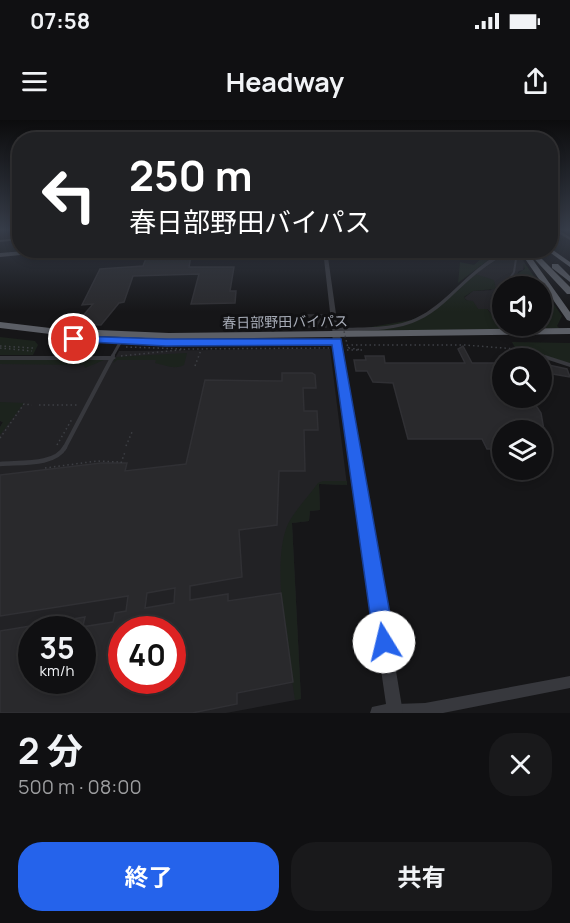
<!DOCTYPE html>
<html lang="ja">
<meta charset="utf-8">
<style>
body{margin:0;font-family:Manrope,"Noto Sans JP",sans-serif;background:#19191b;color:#f1f3f6;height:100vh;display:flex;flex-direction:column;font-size:22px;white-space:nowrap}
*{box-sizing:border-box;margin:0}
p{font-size:20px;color:#9c9d9f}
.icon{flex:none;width:33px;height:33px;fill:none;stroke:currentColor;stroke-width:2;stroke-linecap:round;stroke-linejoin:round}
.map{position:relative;height:593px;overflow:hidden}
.details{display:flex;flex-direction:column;background:#101012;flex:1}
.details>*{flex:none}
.hud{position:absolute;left:12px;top:12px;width:546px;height:126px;border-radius:24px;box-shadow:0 3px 9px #0003,0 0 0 2px #303032;background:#202124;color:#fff;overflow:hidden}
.fabs{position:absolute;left:492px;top:156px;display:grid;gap:12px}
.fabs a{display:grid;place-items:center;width:60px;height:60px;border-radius:50%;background:#101012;box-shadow:0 3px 9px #0003,0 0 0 2px #303032;font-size:30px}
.speed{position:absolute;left:18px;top:496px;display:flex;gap:12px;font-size:30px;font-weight:700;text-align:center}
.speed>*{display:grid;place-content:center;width:78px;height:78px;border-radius:50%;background:#101012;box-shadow:0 3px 9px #0003,0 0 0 2px #303032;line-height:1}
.speed small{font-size:15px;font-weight:400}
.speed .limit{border:9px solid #d22;background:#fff;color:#111}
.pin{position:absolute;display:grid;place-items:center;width:51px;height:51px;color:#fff;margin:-26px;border:3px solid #fff;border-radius:50%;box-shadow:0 2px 6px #0007}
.me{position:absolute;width:66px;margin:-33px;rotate:351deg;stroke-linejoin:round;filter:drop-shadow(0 0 4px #0008)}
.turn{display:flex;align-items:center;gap:21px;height:126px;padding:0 18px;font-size:27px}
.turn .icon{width:78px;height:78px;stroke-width:2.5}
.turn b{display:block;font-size:42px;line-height:51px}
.round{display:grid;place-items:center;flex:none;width:63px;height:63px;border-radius:24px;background:#19191b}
.headline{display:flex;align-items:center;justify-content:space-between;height:102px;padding:0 18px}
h1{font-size:36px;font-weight:700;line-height:45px}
.cta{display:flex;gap:12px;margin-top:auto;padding:12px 18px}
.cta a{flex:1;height:69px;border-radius:24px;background:#2563eb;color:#fff;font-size:24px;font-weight:700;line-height:69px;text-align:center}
.cta a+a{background:#19191b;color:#f1f3f6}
.status{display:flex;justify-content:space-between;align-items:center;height:42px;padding:0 30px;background:#101012;direction:ltr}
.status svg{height:16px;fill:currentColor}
header{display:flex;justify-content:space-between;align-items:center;height:78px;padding:0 18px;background:#101012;font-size:27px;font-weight:700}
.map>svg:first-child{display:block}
.built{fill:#222225;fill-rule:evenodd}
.green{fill:#1c231d}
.building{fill:#29292c;stroke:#303034;stroke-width:1.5;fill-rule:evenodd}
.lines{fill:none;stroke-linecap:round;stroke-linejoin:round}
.path{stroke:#3d3f44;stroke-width:1.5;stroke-dasharray:1.5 3;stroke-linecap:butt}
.service-far3{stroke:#37383d;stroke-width:2}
.service-far2{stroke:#37383d;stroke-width:3}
.service-far1{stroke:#37383d;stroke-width:4}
.service{stroke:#37383d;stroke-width:4.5}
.minor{fill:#37383d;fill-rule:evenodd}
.tertiary{fill:#37383d;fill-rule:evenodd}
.secondary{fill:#45474d;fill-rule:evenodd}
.trunk{fill:#5b5e65;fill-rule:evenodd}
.path-bridge{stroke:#3d3f44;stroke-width:1.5;stroke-dasharray:1.5 3;stroke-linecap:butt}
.route{fill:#2563eb;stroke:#184099;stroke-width:1.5}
.labels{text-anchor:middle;stroke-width:6;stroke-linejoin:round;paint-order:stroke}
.far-street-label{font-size:14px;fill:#a8adb8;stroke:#111113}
</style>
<div class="status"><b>07:58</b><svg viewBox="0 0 49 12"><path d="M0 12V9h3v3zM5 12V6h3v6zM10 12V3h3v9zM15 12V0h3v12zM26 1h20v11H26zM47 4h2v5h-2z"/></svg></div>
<header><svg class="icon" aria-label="menu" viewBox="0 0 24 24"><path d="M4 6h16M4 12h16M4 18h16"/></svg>Headway<svg class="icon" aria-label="share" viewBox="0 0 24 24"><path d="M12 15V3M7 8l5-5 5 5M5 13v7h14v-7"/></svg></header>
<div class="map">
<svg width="570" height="593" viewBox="0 0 570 593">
<rect width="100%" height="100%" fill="#161618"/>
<path class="built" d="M508 132 520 135 526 145H524L523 150 519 151 510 166H502V200H497L487 189H478L464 178 473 171 492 170 475 154Z
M288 229H330L347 365 319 364 320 390 310 391 309 401 292 403 301 579 226 593H0V307L3 302 0 301V240H114L119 231ZM32 510H82V561H32ZM122 510H172V561H122Z"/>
<path class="green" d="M490 131H506L491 138 446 172 458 163 460 142 474 145Z
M523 144 526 145 541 166H510L515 155 525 149Z
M475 154 494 160 496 169 473 171 464 177 466 180 473 181 478 189H487L497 200H502V206H526L525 209 348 211 411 200 430 192Z
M542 167 562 196 557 206 559 208H543L541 206Z
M0 217 35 221 38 225 33 235H0Z
M512 222 570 223V243L515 228Z
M187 233 184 245C174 250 165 245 155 243L156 240H117L113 243 116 237Z
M0 240H104L85 248 84 245 0 244Z
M0 282 24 283 0 315V307L3 302 0 301Z
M323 361H347V365L319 364 320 390 310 391 309 401 292 403 301 579 295 580C289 536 270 443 288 404 295 390 309 376 318 363Z"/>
<path class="building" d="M169 130H192L189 147H234L230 171H236L235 183 191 184 199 154 133 156 124 182 119 183 101 205 76 204 93 184 82 185 100 149 143 146 149 131Z
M304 195H324L326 207H305Z
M463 226 472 243H502V278H531L541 293 544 310H502V329H487L482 319H408L393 263 373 262 367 251H356L354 240H366L365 236H384L385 243H465L458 229Z
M544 244 567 249 570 257 547 253Z
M282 253H312L315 255 316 268H303L304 291H317L318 310H304L305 351H279L277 405 239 410 242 457 190 466V480L228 474V481L281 473 293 562 237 573V584L192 593H0V511L85 497 82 510H32V561H82V507L113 502 115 493 126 491 128 476 0 496V355L101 343H127L125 351 186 344 205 260 282 261ZM175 468 174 483 145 488 147 473ZM122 510H172V561H122Z"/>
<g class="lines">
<path class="path" d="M0 226 33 228
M126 227 184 229
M0 228 32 231
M348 228 352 225H465L516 229
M347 230H362L349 228
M121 236 188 229 329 228
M195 246 201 230
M39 285H79
M0 318 24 284 32 285
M57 325 72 299
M126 326 132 312
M121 343 125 332
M45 348 97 341 121 342"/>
<path class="service-far3" d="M505 166 514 152 516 139"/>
<path class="service-far2" d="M112 237 121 221"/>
<path class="service-far1" d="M64 329 113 236"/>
<path class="service" d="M0 344C19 342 55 346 65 327"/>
<path class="minor" d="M551 109H556L570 117V120Z
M20 118V120L0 122V120Z
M323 130H327L338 208C364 207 392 209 416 198 444 185 465 155 492 138 497 135 503 131 509 130 515 130 521 132 526 135L524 136 510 132C495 140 481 149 468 161 452 175 437 193 417 201 393 212 365 210 339 212L336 214 334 213 332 210Z
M523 228 570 243V247L521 231 520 230Z
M0 236H113L116 238 113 240H0Z
M570 556V568L443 593H389L388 591 390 586 395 584 425 583Z"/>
<path class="tertiary" d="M333 212H336L340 214 403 593H370L372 587 386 584 332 214Z"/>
<path class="secondary" d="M37 130H72L0 137V133Z"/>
<path class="trunk" d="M550 128 570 142V147L548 131 550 130Z
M519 130H526L570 192V201L567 200Z
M526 130H533L570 167V174H567Z
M552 144H558L570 156V162L552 148Z
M0 202 50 208 169 213 570 208V214L169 219 50 214 0 208Z"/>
<path class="path-bridge" d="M343 207 348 228"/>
</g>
<linearGradient id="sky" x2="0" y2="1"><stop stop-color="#0c0c0d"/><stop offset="0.57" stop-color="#363c48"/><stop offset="1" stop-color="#363c48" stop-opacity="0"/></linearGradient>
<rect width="570" height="192" fill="url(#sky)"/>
<path class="route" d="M74 216 166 219H341L395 522 392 529 384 532 377 529 374 522 332 225 166 226 70 221V217Z"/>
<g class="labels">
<g class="far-street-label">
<text transform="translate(285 202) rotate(-1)" y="5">春日部野田バイパス</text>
</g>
</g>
</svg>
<div class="fabs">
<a><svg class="icon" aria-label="sound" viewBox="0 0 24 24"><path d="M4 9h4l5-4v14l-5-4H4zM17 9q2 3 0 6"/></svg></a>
<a><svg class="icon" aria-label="search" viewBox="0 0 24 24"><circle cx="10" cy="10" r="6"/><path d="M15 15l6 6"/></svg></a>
<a><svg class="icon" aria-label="layers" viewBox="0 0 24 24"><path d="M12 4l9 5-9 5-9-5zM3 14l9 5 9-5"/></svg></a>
</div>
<div class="speed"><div>35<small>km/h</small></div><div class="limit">40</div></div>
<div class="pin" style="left:74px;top:219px;background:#d93025"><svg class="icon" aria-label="arrive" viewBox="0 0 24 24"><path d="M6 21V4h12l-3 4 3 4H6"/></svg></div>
<svg class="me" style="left:384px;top:522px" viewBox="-20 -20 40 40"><circle r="19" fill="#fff"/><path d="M0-13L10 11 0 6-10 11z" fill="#2563eb"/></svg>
<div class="hud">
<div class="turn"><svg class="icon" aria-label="left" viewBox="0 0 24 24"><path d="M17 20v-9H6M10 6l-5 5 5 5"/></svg><div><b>250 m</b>春日部野田バイパス</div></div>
</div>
</div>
<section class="details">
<div class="headline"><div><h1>2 分</h1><p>500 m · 08:00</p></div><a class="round"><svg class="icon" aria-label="close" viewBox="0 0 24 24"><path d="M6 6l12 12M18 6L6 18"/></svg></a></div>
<div class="cta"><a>終了</a><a>共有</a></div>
</section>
